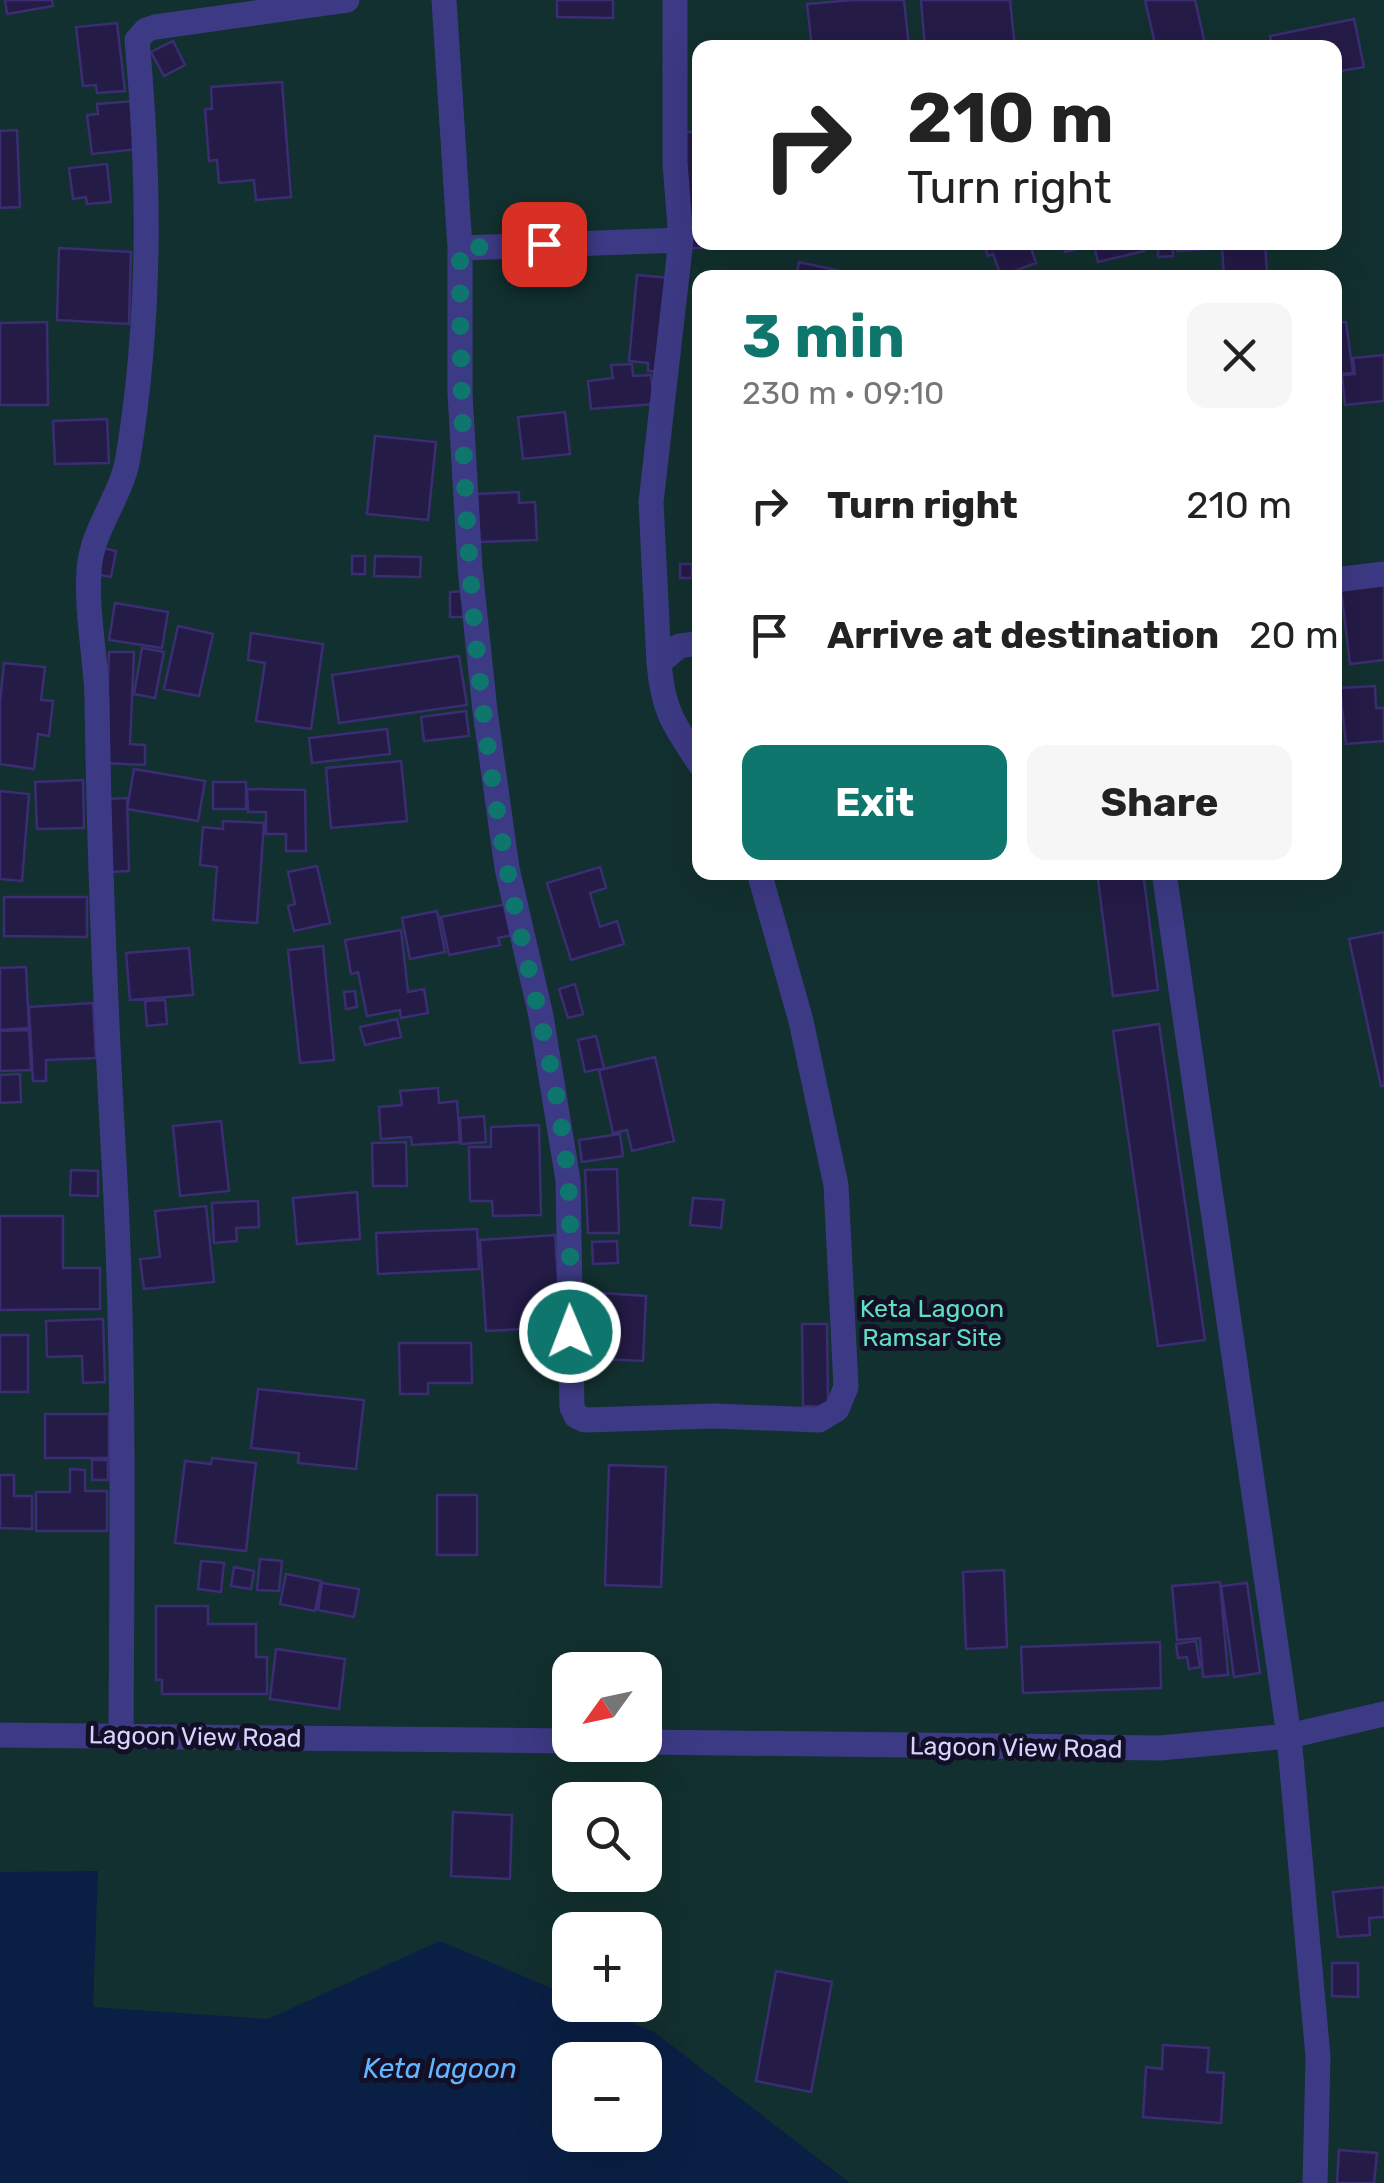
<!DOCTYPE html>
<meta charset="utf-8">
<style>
body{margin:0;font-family:Rubik,sans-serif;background:#f6f6f6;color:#222;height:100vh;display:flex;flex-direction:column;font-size:38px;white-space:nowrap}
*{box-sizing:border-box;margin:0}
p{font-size:32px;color:#767676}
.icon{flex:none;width:55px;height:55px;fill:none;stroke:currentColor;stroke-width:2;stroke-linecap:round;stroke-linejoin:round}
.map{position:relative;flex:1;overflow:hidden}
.drawer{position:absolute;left:692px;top:270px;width:650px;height:610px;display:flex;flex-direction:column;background:#fff;border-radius:20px;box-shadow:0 10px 40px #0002}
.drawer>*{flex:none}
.banner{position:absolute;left:692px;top:40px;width:650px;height:210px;border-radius:20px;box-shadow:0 10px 40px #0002;background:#fff;color:#222;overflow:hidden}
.needle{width:65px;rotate:237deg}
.tools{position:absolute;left:552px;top:1652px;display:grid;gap:20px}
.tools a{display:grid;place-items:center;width:110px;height:110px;border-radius:20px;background:#fff;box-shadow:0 10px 40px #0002;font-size:50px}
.pin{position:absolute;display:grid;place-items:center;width:85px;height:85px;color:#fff;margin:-42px;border-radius:20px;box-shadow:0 5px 15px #0006}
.me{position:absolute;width:110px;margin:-55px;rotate:359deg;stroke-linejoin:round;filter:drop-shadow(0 0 8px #0008)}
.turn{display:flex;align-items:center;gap:35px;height:210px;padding:0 50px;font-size:45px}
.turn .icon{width:130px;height:130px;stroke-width:2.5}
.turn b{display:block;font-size:70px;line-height:85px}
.round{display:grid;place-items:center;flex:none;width:105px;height:105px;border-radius:20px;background:#f6f6f6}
.head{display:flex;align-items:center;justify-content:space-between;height:170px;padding:0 50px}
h1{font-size:60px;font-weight:700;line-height:75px;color:#0f766e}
.cta{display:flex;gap:20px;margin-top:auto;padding:20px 50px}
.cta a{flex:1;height:115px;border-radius:20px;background:#0f766e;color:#fff;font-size:40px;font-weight:700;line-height:115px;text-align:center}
.cta a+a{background:#f6f6f6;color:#222}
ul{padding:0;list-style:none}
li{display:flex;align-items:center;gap:30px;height:130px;padding:0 50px}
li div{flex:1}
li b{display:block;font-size:38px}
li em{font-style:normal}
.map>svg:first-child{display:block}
.green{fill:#12302f;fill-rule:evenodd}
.water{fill:#0a1f44;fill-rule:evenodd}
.building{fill:#241b47;stroke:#3b2d73;stroke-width:2.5}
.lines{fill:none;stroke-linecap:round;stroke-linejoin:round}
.minor{stroke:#3d3a85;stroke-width:25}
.route{stroke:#0f766e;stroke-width:18;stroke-dasharray:0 32.4}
.labels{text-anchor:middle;stroke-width:10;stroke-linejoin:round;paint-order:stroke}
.park-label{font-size:25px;fill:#5fe0c0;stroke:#130f26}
.street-label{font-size:25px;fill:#d9d4ff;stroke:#130f26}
.water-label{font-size:28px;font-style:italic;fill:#62b6ff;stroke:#130f26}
</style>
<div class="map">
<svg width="1384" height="2183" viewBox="0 0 1384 2183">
<rect width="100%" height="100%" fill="#130f26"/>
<path class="green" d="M0 0H1384V2183H0ZM700 48H1335V242H700ZM700 278H1335V872H700ZM570 1670H645V1745H570ZM570 1800H645V1875H570ZM570 1930H645V2005H570ZM570 2060H645V2135H570Z"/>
<path class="water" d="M98 1871 93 2007 268 2019 440 1941 570 1996V2005H591L654 2032 850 2183H0V1872ZM570 2060H645V2135H570Z"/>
<path class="building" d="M5 0H52L53 6 7 14Z
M557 0H613V18L557 17Z
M853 0H904L909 48H812L807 4Z
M921 0H1010L1015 48H925Z
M1145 0H1195L1206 48H1156Z
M1354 19 1364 67 1335 72V48H1272L1270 36Z
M117 23 125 91 97 93 96 85 83 86 76 27Z
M173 41 185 65 164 76 151 52Z
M282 82 291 197 256 200 254 180 219 183 217 160 209 161 205 109H212L211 87Z
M134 101 139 149 92 154 87 115 98 114 97 104Z
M17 130 20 207 0 208V131Z
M684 132H700L701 248H683Z
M107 164 111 202 87 204 86 197 73 199 69 168Z
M983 242H1029L1036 263 1001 276 993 254 988 256Z
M1063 242H1142L1144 251 1098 262 1094 245 1065 252Z
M1158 242H1172L1173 256 1158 257Z
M1176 242H1265L1267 274 1224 276 1222 248 1177 251Z
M59 248 131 252 129 324 57 320Z
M799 262 849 273 848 278H796Z
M637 275 670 278 662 372 648 371V363L629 361Z
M47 322 48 405H0V323Z
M1346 322 1353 373 1340 374 1341 382 1335 383V323Z
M1384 355V401L1345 405 1342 375 1355 374 1353 358Z
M632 364 633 376 651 375 654 404 591 409 588 381 613 378 611 365Z
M565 412 570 454 523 459 518 417Z
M107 419 109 463 55 464 53 421Z
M375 436 436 442 428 520 367 514Z
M519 492V503L535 502 537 540 479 542 477 494Z
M102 548 116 551 111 577 96 574Z
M352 556H365V574H352Z
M375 556 421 557 420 577 374 576Z
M680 564H692V578H680Z
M1384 584V660L1350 664 1341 589Z
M469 591V617H450V592Z
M115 603 168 612 162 648 109 640Z
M178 626 213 634 199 696 164 689Z
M251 633 323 644 311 729 256 721 265 663 248 660Z
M142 648 164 652 155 698 134 694Z
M109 652H134L130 744 145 745V765L105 763Z
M459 656 467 705 339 723 332 675Z
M4 663 45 667 41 700 53 701 49 736 38 734 34 769 0 764V702Z
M1375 686 1376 708H1384V741L1346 744 1340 688Z
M466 711 469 736 424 741 421 717Z
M387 729 390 754 312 763 309 738Z
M401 761 407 821 331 828 326 768Z
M134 769 205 781 198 821 127 809Z
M83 780 84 828 37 829 35 782Z
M213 782H246V809H213Z
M247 789 305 790 306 851H286V834H266V812H248Z
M0 791 29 794 22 881 0 879Z
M127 798 129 871 109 872 107 799Z
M223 821 264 823 257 923 213 920 217 867 200 865 203 827 223 829Z
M317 866 330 923 294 931 288 906 295 904 288 872Z
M600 867 606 888 590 893 600 927 617 921 624 944 571 960 547 883Z
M1097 872H1143L1158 990 1113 996Z
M4 897H87V937L4 936Z
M507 904 513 935 498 938 500 945 449 955 441 917Z
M437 911 445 952 410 959 402 918Z
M401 930 408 992 424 989 428 1013 401 1018 400 1010 367 1016 358 972 351 974 345 940Z
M1384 932V1086H1381L1349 939Z
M323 946 334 1060 300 1063 288 950Z
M189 948 193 995 130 1000 126 953Z
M26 967 29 1028 0 1030V968Z
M575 984 583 1014 568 1018 559 989Z
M355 991 357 1007 346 1009 344 992Z
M165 1000 167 1024 147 1026 145 1001Z
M93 1003 96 1058 46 1060V1081H33L29 1007Z
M397 1019 401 1037 365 1045 360 1027Z
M1159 1024 1205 1340 1158 1346 1113 1031Z
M29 1030 31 1070 0 1071V1031Z
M596 1036 604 1068 585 1072 578 1040Z
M655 1057 674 1141 632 1151 627 1130 613 1133 599 1070Z
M20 1074 21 1102 0 1103V1075Z
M438 1088 439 1103 457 1101 460 1142 412 1145 411 1137 381 1139 379 1107 402 1105 400 1091Z
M484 1116 486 1142 461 1144 460 1118Z
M221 1121 229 1191 180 1196 173 1126Z
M539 1125 541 1215 493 1216 492 1201H470L469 1147H491V1127Z
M620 1134 623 1156 582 1162 579 1140Z
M406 1142 407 1186H373L372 1143Z
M617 1169 619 1233H588L585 1170Z
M71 1170 98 1171V1196L70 1195Z
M357 1192 360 1239 297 1244 293 1198Z
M693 1198 724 1200 721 1228 690 1225Z
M258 1201 259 1227 236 1228 237 1241 214 1243 212 1203Z
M206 1206 214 1282 144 1289 140 1259 160 1257 155 1211Z
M0 1216H63V1268H100V1309L0 1310Z
M477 1229 479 1269 378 1274 376 1233Z
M555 1235 561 1327 486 1331 480 1240Z
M617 1241 618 1263 593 1264 592 1242Z
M602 1293 646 1296 643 1361 598 1359Z
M103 1319 105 1382 83 1383 82 1356 47 1357 46 1321Z
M802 1324H827L828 1407 803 1406Z
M0 1335H28V1392H0Z
M399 1343H471L472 1383H428V1394H400Z
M258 1389 364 1400 356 1469 298 1463 299 1453 251 1448Z
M45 1414H109V1458H45Z
M212 1458 256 1463 246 1551 175 1543 185 1461 211 1464Z
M92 1460H108V1480H92Z
M609 1465 666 1467 661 1587 605 1585Z
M70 1469 85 1470V1491H107V1531H36V1492H70Z
M0 1475H14V1496H32V1529L0 1528Z
M437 1495H477V1555H437Z
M260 1559 282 1561 279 1591 257 1590Z
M201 1561 224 1563 221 1592 198 1589Z
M234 1567 254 1571 251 1589 231 1586Z
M1004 1570 1007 1647 966 1649 963 1572Z
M286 1574 321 1581 315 1611 280 1604Z
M1220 1582 1228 1675 1203 1677 1200 1638 1177 1640 1172 1586Z
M322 1583 359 1589 354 1617 318 1610Z
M1247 1583 1260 1673 1234 1677 1221 1586Z
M156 1606H208V1624H256V1657H267V1694H162V1680H156Z
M1196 1641 1200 1667 1189 1669 1187 1657 1178 1658 1176 1644Z
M1160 1642 1161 1688 1023 1693 1021 1647Z
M276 1649 345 1659 339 1709 270 1699Z
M453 1812 512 1815 510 1879 451 1876Z
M1384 1887V1917L1369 1918 1370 1935 1338 1937 1333 1892Z
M1332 1963H1358V1997L1332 1996Z
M776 1971 832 1982 811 2092 756 2081Z
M1163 2045 1209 2048 1207 2072 1224 2073 1221 2123 1143 2117 1146 2067 1162 2069Z
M1339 2150 1377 2153 1374 2183H1337Z"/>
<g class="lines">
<path class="minor" d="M444 0 460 248V393L470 568 485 711 507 868 541 1016 568 1180 572 1407 576 1416 585 1420 715 1416 819 1420 837 1409 846 1387 836 1185 801 1021 759 872
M675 0V163L681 240 651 502 659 663 679 646 700 643
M460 248 681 240
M1335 580 1384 574
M659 663C663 711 674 725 700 764
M1164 872 1289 1736 1318 2057 1315 2183
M0 1735 570 1741
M121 1735C122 1538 125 1340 113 1144 105 996 99 848 97 699 96 657 86 613 89 571 91 530 121 498 128 458 151 317 150 182 137 40L146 30 155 27 347 0
M645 1742 1160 1748 1289 1736 1384 1714"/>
</g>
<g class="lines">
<path class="route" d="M544 244 460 248C460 454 469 664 507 868 526 972 559 1074 568 1181 572 1231 569 1282 570 1332"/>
</g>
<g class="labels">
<g class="park-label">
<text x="932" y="1317">Keta Lagoon<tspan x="932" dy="29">Ramsar Site</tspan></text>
</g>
<g class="street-label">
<text transform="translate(195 1736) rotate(1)" y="9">Lagoon View Road</text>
<text transform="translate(1016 1747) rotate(1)" y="9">Lagoon View Road</text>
</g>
<g class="water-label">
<text x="440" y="2078">Keta lagoon</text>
</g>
</g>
</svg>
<div class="tools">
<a><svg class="needle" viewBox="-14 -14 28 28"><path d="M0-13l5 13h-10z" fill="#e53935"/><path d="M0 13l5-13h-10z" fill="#767676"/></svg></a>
<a><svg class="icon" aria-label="search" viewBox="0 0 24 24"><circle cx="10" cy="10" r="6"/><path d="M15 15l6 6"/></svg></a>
<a>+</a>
<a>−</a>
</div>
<div class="pin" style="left:544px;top:244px;background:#d93025"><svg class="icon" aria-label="arrive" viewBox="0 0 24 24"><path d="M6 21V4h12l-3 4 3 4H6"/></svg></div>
<svg class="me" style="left:570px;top:1332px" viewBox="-20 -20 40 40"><circle r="17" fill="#0f766e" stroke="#fff" stroke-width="3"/><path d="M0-11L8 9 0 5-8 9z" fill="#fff"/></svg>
<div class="banner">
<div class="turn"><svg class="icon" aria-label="right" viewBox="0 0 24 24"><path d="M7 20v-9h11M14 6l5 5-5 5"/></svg><div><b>210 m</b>Turn right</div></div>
</div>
<section class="drawer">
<div class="head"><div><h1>3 min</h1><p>230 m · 09:10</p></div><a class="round"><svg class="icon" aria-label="close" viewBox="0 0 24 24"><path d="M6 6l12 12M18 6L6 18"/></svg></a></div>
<ul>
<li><svg class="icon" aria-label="right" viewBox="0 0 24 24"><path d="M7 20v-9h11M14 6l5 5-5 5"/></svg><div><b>Turn right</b></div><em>210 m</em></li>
<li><svg class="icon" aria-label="arrive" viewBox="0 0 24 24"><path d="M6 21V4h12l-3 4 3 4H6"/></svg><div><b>Arrive at destination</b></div><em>20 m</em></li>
</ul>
<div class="cta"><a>Exit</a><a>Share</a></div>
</section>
</div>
